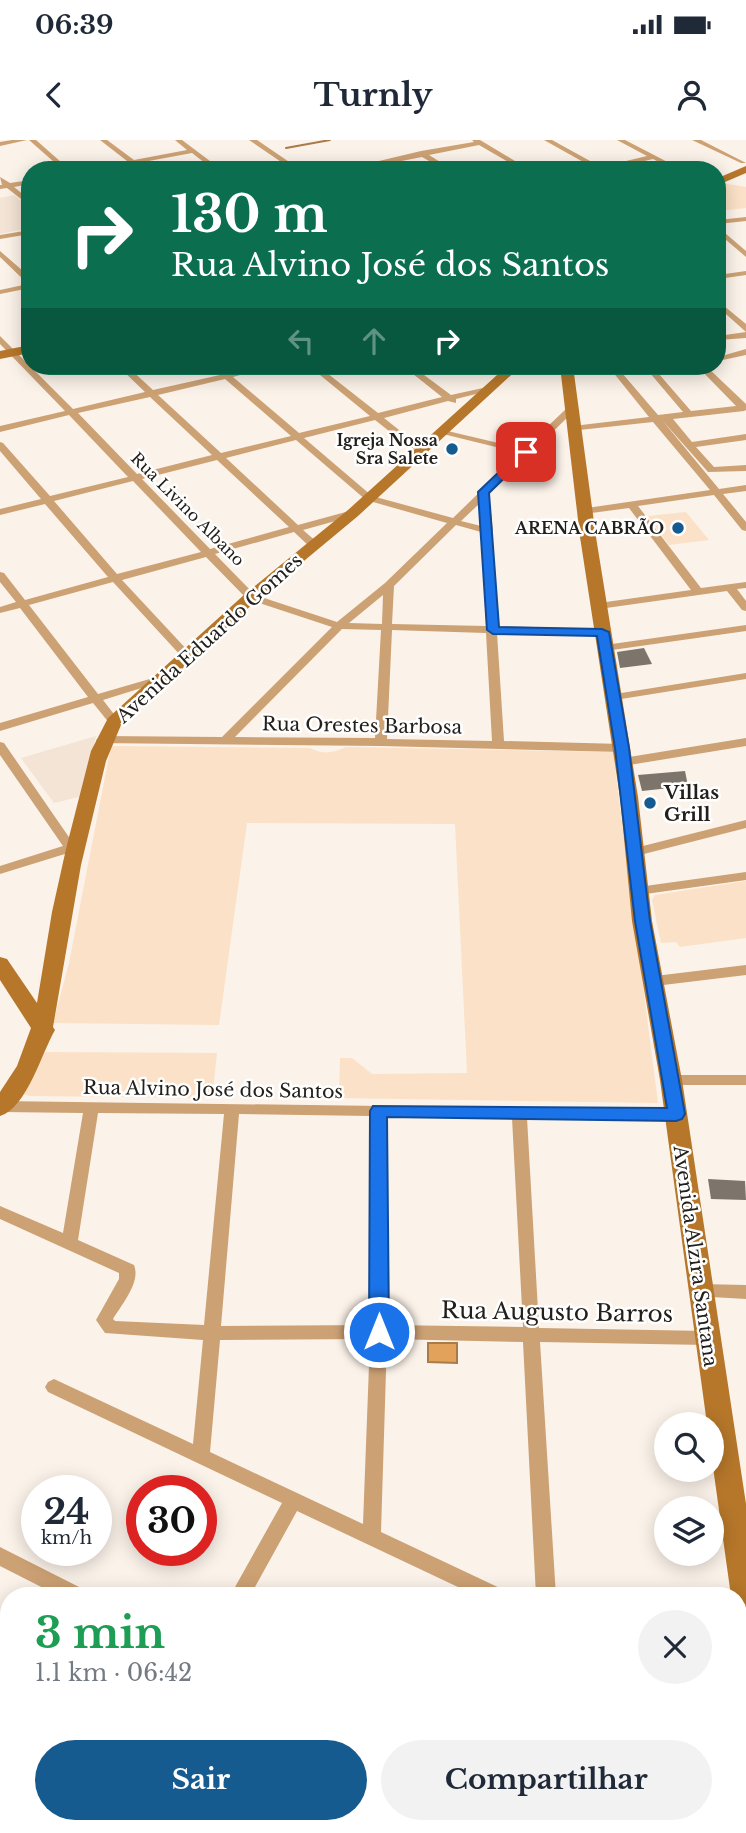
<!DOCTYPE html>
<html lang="pt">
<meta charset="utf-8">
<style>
body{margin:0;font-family:"Libre Baskerville",serif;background:#f2f2f3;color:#1f2937;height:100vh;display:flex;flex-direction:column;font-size:26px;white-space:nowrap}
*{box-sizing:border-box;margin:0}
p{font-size:23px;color:#747a83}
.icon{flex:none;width:38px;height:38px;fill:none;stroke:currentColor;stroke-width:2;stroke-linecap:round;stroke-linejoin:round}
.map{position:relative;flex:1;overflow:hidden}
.details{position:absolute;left:0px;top:1447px;width:747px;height:247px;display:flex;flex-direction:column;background:#fff;border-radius:28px 28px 0 0;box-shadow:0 4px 18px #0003}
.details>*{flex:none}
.banner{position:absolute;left:21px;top:21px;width:705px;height:214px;border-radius:28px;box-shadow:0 4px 18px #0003;background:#0b6e4f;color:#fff;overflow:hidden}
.tools{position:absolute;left:654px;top:1272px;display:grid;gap:14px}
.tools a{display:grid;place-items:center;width:70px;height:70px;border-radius:50%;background:#fff;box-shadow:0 4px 18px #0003;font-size:35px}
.speed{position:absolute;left:21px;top:1335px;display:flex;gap:14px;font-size:35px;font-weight:700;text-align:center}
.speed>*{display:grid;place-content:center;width:91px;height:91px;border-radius:50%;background:#fff;box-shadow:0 4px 18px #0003;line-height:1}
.speed small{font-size:18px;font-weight:400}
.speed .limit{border:10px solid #d22;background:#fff;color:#111}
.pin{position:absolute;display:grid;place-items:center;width:60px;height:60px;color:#fff;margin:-30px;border-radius:14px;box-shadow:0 4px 10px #0006}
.me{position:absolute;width:77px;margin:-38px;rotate:0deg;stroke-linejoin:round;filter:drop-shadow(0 0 5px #0008)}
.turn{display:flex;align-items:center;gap:24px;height:147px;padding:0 35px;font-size:32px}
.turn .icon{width:91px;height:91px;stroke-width:2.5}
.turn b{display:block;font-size:49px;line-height:60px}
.lanes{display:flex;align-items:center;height:66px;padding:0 35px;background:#0003;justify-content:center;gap:35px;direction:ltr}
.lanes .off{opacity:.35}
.round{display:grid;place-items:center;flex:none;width:74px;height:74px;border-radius:37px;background:#f2f2f3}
.summary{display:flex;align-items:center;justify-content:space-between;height:119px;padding:0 35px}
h1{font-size:42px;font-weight:800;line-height:52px;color:#1e9e55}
.action{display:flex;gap:14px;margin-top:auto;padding:14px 35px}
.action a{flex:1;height:80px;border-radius:42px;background:#165b90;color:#fff;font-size:28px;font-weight:800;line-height:80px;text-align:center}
.action a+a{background:#f2f2f3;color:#1f2937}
.status{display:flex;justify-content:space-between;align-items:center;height:49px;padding:0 35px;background:#fff;direction:ltr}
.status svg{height:19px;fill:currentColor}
header{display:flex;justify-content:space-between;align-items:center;height:91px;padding:0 35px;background:#fff;font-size:32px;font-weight:800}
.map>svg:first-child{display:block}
.built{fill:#f3e4d5}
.green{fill:#fbe1c7}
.water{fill:#e3a25c;stroke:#a97b49;stroke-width:2}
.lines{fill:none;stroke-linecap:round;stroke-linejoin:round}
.stream{stroke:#a97b49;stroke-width:2}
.building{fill:#7d756c}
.street{fill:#cca174;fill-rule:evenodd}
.secondary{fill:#b6772a;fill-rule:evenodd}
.route{fill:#1a73e8;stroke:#114b97;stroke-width:2}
.poi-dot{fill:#165b90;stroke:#fff;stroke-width:2.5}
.labels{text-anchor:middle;stroke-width:5;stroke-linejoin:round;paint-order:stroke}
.far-poi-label{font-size:16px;font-weight:bold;fill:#23201c;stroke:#fff;text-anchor:end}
.far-street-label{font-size:16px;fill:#23201c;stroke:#fff}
.street-label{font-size:19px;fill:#23201c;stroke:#fff}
.poi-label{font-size:19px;font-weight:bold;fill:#23201c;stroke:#fff;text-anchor:start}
.near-street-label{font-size:23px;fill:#23201c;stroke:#fff}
</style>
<div class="status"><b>06:39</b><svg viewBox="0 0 49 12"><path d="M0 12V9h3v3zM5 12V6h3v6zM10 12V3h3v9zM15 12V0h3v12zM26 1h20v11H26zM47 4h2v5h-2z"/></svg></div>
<header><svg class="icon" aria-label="back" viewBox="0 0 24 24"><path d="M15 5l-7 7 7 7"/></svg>Turnly<svg class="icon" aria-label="person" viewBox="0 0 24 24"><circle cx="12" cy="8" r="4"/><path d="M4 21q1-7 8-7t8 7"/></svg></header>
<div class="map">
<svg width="746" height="1693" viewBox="0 0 746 1693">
<rect width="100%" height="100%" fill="#fbf2e9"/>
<path class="built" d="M14 55 30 68V88L0 94V58Z
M96 596 83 656 54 663 21 618Z"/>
<path class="green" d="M721 43 746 47V68L718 71V45Z
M686 372 709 400 669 405 648 376Z
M111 606 310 608C323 615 333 613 346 607L613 612 658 963 339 958 340 918H352L372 934 467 933 455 684 247 683 219 885 53 883 69 823Z
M746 741V798L680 807 676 802 661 803 652 760 655 755Z
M45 912 217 913 212 958 30 956 22 954Z"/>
<path class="water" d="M428 1203H457V1223L428 1222Z"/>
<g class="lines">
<path class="stream" d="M286 8 330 0"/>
</g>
<path class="building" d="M644 508 652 524 620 528 617 512Z
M685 631 688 646 642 651 638 635Z
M708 1039 745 1041 746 1060 711 1059Z"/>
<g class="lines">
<path class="street" d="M12 0H27L0 6V2Z
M29 0H36L70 30H63Z
M100 0H107L134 20 187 10 175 0H182L222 30H214L192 13 138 23 135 26 131 25 104 30H88L127 21Z
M249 0H257L301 30H293Z
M472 0H480L530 30H522L479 5 429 15 453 30H445L422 17 356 30H341L421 11 474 2Z
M544 0H552L601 27 647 16 617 0H625L683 30H674L653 19 606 30H592L594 28Z
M692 0H701L746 23H741Z
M0 37 10 43 30 40V44L14 47 30 60V66L7 48 0 49V45H2Z
M746 77V81L718 84V80Z
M718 87 746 111V117L718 93Z
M30 90V94L0 99V95Z
M0 111 30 137V148L0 154V150L28 144 0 117Z
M746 131V135L718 139V135Z
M718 161 746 184V192L718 167Z
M746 192V198L718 200V196Z
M0 196 73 269 145 252 118 226H127L153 250 220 235 211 226H220L228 233 258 226H272L233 237 299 293 370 276 309 226H318L378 273 442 257 403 226H412L451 255 492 246V250L456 259V263L448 261 384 278 423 309V313H417L375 280 304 298 372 356 453 378 520 313 439 293V289L524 309 567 268H573V272L489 354 493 391 491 393 497 486 602 489 607 492 602 495 497 493 504 601 622 604 628 608 622 612 381 606 98 603 96 600 102 596 222 597 332 487 247 459 206 417 122 440 190 513V517H182L113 442 29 465 98 554 160 536 166 539 164 541 103 560 120 582 118 584H110L93 563 0 591V583L88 557 20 468 0 473V467L16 462 0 442V432L4 433 25 460 108 437 45 364 0 375V369L41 359 0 311V302L3 303 50 356 128 337 69 275 0 292V286L65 271 0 204ZM225 239 291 296 221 313 158 255ZM150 257 212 315 137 334 78 273ZM296 300 366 360 447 383 385 443 337 482 255 455 215 414 294 392 310 407H318V403L303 390 357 375V371L353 370 298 385 226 318ZM217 320 289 387 210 409 142 339ZM133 341 201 412 117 434 54 361ZM480 363 481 386 461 381ZM456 385 481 392 486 486 392 484 394 446ZM383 455 382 484 349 483ZM342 489 381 490 375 598 235 597ZM392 490 486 493 492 601 387 599Z
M746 209V215L718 221V217Z
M608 226H616L658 275 683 272 644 226H652L691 271 736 266 697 226H706L746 264V270L744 271 673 279 692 302 746 294V300L696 307 714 327 746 325V331L708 332 662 280 719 349 746 345V351L723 354 746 382V391L742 390 714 355 638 366 701 448 746 442V448L737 449 746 461V471L742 470 727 451 599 469 594 466 599 463 691 450 629 368 584 374 579 371 580 369 710 350 653 282 570 291 568 289 573 286 649 277Z
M746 485V491L605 511 599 508 605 505Z
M746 533V539L615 560 609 557 615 554Z
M746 598V606L623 626 617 622 623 618Z
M0 602 4 603 73 703H81L82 706 81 709 0 734V726L63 706 0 615Z
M746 680V688L636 716 630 712 631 709Z
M746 732V740L638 755 631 751 638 747Z
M746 825V835L655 846 648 841 655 836Z
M671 935H746V945H671L666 944 664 940 666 936Z
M0 961 681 970 684 974 681 978 676 980 527 978 539 1188 707 1191 713 1193 716 1198 713 1203 707 1205 540 1202 556 1456H536L523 1202 387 1199 381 1392 504 1450 507 1456H477L297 1371 250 1456H230L282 1363 48 1252 45 1247 48 1242 54 1239 193 1304 203 1200 105 1193 96 1180 119 1139V1133L0 1079V1066L63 1093 83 973 2 972 0 971ZM98 973 224 974 204 1185 115 1181 113 1179C122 1164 141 1142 134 1125L78 1100ZM239 974 371 976V1185L221 1186ZM387 976 512 978 523 1187 387 1185ZM370 1199 363 1384 210 1312 220 1200Z
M700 1144 746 1145V1159L694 1156 692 1151 694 1146Z
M0 1407 85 1450 88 1456H59L0 1426Z
M738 1563 746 1566V1587L738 1584Z
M0 1681 9 1685H30L27 1693H0Z
M327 1685H348L345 1693H323Z
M509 1685H540L544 1693H512Z"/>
<path class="secondary" d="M746 26V33L718 45V38Z
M30 205V213L0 219V211Z
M507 226H521L358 376 257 460 121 585 106 621 81 725 53 887 55 890C42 912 27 968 0 976V952L17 926 31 888 0 840V817L7 819 37 863 52 772 66 709 91 611 108 578 245 454 348 370Z
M560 226H573L596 397 638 657 652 781 682 940 746 1364V1474L738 1471V1456H731L712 1320V1284H707L660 940 632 781 620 657 580 397Z"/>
</g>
<path class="route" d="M522 310 531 312 489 353 499 487 602 489 609 492 629 608 650 781 685 974 682 979 676 981 387 977 389 1192 386 1198 379 1201 372 1198 369 1192 370 971 373 966 667 968 635 781 615 608 597 496 493 494 487 490 478 352Z"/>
<g class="poi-dot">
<circle cx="452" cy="309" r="7"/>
<circle cx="678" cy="388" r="7"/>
<circle cx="650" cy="663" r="7"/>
</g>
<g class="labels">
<g class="far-poi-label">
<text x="438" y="306">Igreja Nossa<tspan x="438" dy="18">Sra Salete</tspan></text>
<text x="664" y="394">ARENA CABRÃO</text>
</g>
<g class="far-street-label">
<text transform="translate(188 369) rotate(45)" y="6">Rua Livino Albano</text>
</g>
<g class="street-label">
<text transform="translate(209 498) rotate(-42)" y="7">Avenida Eduardo Gomes</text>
<text transform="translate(362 585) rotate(1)" y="7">Rua Orestes Barbosa</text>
<text transform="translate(213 949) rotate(1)" y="7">Rua Alvino José dos Santos</text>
<text transform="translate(696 1116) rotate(82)" y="7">Avenida Alzira Santana</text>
</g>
<g class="poi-label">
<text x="664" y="659">Villas<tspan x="664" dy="22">Grill</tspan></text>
</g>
<g class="near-street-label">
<text transform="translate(557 1172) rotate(1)" y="8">Rua Augusto Barros</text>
</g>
</g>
</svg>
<div class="tools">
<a><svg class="icon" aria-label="search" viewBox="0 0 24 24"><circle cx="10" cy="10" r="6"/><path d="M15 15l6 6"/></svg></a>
<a><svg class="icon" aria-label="layers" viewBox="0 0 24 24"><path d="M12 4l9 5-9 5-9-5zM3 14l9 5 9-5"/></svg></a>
</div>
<div class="speed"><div>24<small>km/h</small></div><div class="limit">30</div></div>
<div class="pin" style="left:526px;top:312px;background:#d93025"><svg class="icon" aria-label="arrive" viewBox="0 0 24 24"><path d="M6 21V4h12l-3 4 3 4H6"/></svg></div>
<svg class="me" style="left:379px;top:1192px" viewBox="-20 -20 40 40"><circle r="17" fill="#1a73e8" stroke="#fff" stroke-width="3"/><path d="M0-11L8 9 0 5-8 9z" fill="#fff"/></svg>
<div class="banner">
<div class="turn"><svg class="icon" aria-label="right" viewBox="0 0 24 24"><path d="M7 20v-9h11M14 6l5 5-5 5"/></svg><div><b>130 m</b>Rua Alvino José dos Santos</div></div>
<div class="lanes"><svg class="icon off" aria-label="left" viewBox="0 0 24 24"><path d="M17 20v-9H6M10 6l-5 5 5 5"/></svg><svg class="icon off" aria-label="ahead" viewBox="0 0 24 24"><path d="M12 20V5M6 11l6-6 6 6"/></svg><svg class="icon" aria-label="right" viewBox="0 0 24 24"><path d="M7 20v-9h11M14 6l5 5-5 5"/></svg></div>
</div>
<section class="details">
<div class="summary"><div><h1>3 min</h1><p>1.1 km · 06:42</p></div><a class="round"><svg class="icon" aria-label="close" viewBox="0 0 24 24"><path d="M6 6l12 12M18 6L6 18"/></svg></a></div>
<div class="action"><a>Sair</a><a>Compartilhar</a></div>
</section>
</div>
